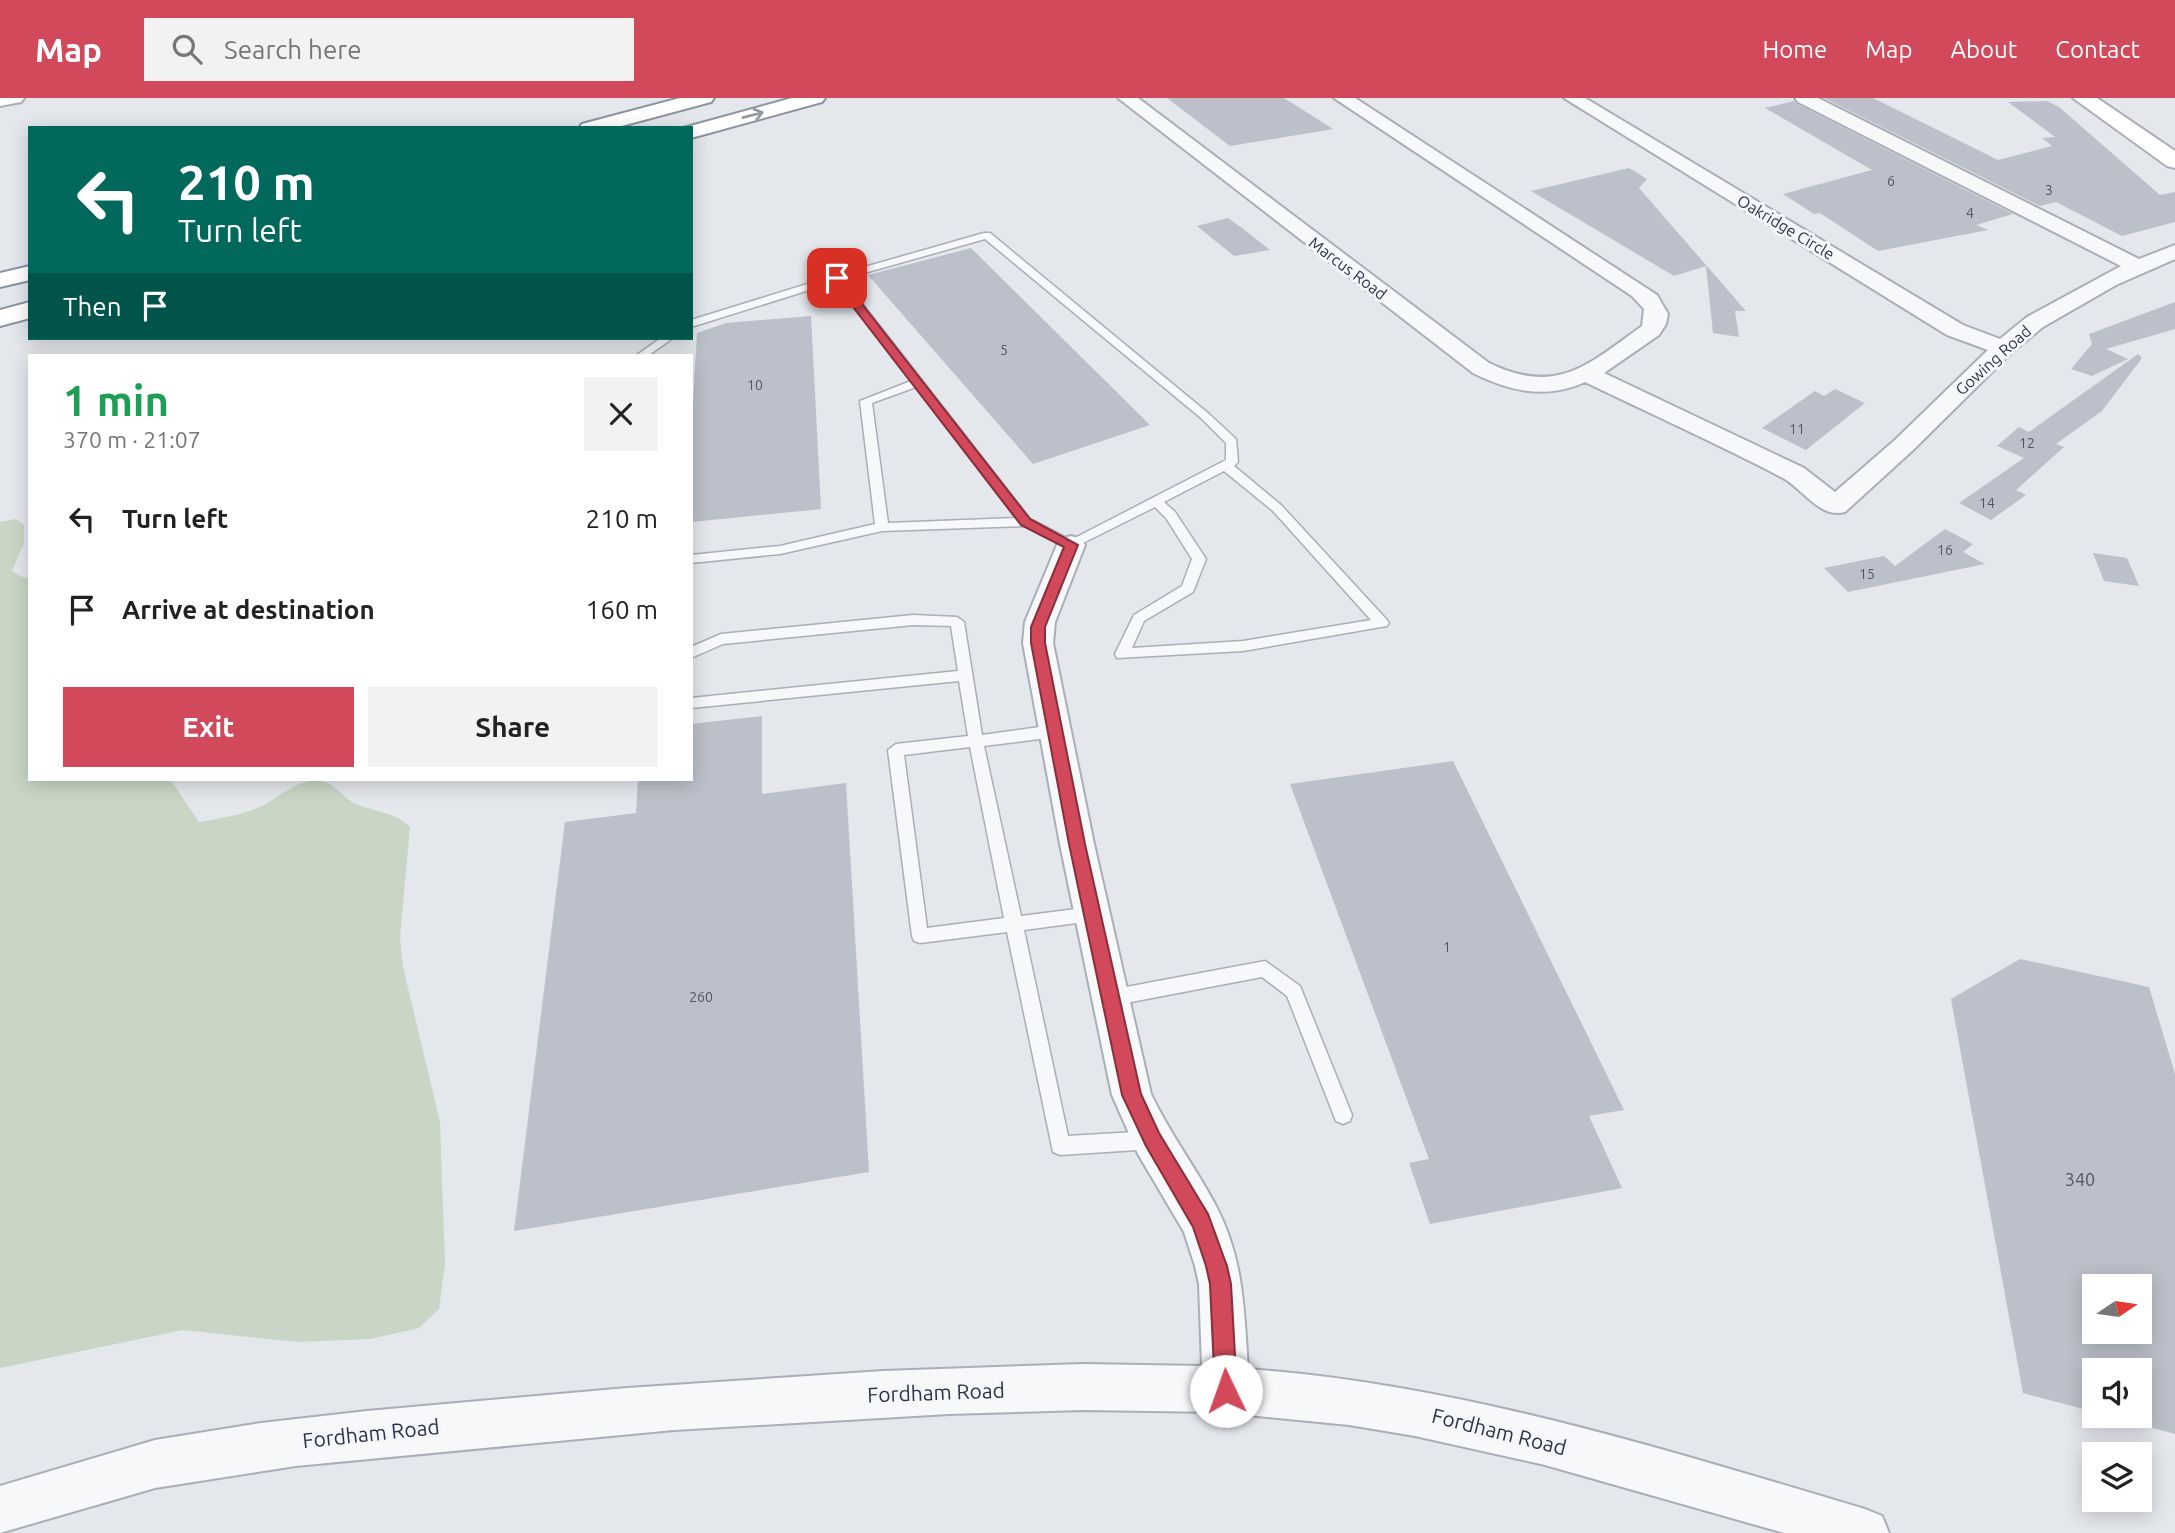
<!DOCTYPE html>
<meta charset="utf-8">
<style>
body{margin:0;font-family:Ubuntu,sans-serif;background:#f2f2f2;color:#222;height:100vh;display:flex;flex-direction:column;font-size:26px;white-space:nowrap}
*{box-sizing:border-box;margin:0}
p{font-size:23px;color:#767676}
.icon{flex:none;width:38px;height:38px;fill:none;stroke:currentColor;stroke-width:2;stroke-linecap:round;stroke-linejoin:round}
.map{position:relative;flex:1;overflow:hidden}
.sheet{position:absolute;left:28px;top:256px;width:665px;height:427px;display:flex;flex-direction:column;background:#fff;border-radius:0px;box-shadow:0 4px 18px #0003}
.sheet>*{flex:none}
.top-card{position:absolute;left:28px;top:28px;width:665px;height:214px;border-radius:0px;box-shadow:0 4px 18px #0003;background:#00695c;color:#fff;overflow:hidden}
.needle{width:46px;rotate:77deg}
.fabs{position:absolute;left:2082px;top:1176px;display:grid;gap:14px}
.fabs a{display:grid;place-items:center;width:70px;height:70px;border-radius:0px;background:#fff;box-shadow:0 4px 18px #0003;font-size:35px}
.pin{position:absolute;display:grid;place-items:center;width:60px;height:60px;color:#fff;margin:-30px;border-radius:14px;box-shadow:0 4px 10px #0006}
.me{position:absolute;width:77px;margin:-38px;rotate:357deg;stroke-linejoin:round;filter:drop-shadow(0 0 5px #0008)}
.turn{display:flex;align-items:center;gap:24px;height:147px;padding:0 35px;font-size:32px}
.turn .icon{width:91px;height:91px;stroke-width:2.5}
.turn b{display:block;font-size:49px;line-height:60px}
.then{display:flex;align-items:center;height:66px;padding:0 35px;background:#0003;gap:14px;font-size:26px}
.round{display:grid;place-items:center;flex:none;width:74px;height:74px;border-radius:0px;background:#f2f2f2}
.overview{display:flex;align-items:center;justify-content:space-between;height:119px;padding:0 35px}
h1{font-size:42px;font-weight:700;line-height:52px;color:#1e9e55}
.button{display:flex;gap:14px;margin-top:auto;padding:14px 35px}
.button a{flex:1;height:80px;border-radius:0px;background:#d1495b;color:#fff;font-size:28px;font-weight:700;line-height:80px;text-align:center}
.button a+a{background:#f2f2f2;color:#222}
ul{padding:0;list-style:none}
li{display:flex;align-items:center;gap:21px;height:91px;padding:0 35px}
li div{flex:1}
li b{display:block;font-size:26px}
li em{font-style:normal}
header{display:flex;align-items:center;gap:42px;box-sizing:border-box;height:98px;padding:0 35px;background:#d1495b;color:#fff}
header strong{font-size:33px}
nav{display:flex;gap:38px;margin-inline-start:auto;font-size:24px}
.search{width:490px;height:63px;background:#f2f2f2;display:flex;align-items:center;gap:18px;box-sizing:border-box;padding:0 24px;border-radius:0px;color:#767676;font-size:26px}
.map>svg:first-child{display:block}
.green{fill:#c9d6c5}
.building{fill:#bbc0ca;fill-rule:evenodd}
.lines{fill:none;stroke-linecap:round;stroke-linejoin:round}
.lane-casing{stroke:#a9aeb7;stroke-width:3}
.street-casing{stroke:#a9aeb7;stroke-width:4}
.secondary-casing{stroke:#a9aeb7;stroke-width:4}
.highway-casing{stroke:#8b94a3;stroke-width:4}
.lane{fill:#f7f8fa;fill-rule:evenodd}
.street{fill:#f7f8fa;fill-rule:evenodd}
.secondary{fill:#fff;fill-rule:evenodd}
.highway{fill:#fff;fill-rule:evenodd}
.oneway{stroke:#959aa2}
.route{fill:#d1495b;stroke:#882f3b;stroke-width:2}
.labels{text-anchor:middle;stroke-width:6;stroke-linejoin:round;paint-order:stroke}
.number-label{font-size:14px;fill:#4f5766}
.far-street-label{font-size:16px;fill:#2b3445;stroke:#f4f6f9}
.near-number-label{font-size:18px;fill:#4f5766}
.near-street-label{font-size:21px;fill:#2b3445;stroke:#f4f6f9}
</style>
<header>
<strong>Map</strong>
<div class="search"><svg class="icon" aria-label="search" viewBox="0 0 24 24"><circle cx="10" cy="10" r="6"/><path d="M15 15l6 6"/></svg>Search here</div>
<nav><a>Home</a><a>Map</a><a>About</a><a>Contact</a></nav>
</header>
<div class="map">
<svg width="2175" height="1435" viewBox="0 0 2175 1435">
<rect width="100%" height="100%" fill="#e4e7ec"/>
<path class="green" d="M16 421 24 427V445L12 473 24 480 30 479V681H170L199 724C219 720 238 718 257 710 278 702 295 680 320 683 337 685 342 700 356 706 375 714 395 714 410 729L400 840 403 869 440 1024 445 1166 439 1211 419 1230 370 1241 297 1244 183 1232 0 1270V424Z"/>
<path class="building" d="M1167 0H1284L1333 31 1230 48Z
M1824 0H1873L1998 62 2052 48 2042 40 2055 39 2008 4 2047 3 2059 9 2160 97 2175 94V124L2122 138 2056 104 2040 108Z
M1794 3 1797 6 2013 116 1976 127 1988 132 1878 153 1820 115 1814 116 1783 96 1872 72 1765 10Z
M1629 70 1647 81 1639 90 1746 213H1735L1739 239 1713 235 1706 168 1674 178 1531 93Z
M1228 120 1242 130 1270 152 1234 158 1197 128Z
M971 150 1150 327 1033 366 868 177Z
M2175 204V231L2106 251 2128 261 2092 278 2071 271 2092 246 2089 236Z
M811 218 821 411 691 424V339L697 235 726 225Z
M2138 256 2142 260 2102 313 2056 346 2064 349 2016 392 2026 397 1991 422 1959 405 2024 360 1997 348 2019 329 2029 334Z
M1835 291 1865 305 1806 352 1762 330 1815 293 1824 298Z
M1945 431 1973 446 1963 454 1985 466 1848 494 1824 470 1884 458 1895 468Z
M2093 455 2127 460 2139 488 2104 483Z
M762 618V696L846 685 869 1074 514 1133 565 724 636 715 638 681H691V626Z
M1453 663 1624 1012 1589 1018 1622 1090 1430 1126 1409 1065 1429 1061 1290 686Z
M2020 861 2149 889 2175 976V1336L2109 1318H2140V1272H2095V1314L2023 1295 1951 901ZM2095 1188H2140V1234H2095Z"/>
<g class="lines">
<defs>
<path id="lane" d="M984 135H990L1209 316 1236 341 1238 364 1234 368 1281 407 1387 522 1389 525 1387 528 1243 553 1117 560 1115 556 1134 517 1182 488 1192 461 1166 420 1155 409 1071 451 1024 428 882 433 780 456 691 465V457L780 448 875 426 860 303 911 283 835 184 691 229V222L833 178ZM985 141 1201 320 1226 345V362L1071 442 1030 421 843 181ZM916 289 1016 420 888 425 872 305ZM1224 373 1273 413 1371 522 1243 543 1132 550 1144 523 1193 494 1206 461 1175 414 1164 404Z
M661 240H673L649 257H637Z
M913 517 957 519 964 524 982 637 1055 627 1062 633 1055 639 984 648 1021 818 1092 809 1098 811 1100 816 1098 821 1092 823 1024 832 1068 1038 1152 1033 1159 1036 1162 1042 1159 1048 1152 1051 1060 1057 1053 1054 1007 834 920 845 914 843 912 838 888 652 896 646 968 638 959 583 691 610V600L958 573 951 528 913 527 723 546 691 560V549L721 536ZM970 649 1004 820 927 830 904 657Z
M1265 863 1300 888 1352 1017 1350 1023 1343 1026 1336 1023 1287 898 1262 879 1110 908 1104 906 1101 900 1104 894 1110 892Z"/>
<path id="street" d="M1118 0H1138L1489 265C1557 298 1588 267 1642 228L1644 211 1632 198 1334 0H1355L1657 197 1668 216 1666 226 1659 237 1604 275 1804 370 1835 394 1895 342 1988 252 1947 237 1564 0H1585L1963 227 2000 241 2027 219 2121 168 1798 4 1795 0H1818L2139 161 2175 147V161L2116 187 2043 229 2011 255 1913 352 1845 414C1820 421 1803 391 1783 380 1718 346 1651 316 1585 284 1546 302 1509 293 1473 275Z
M1071 438 1081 441 1085 447 1055 524 1053 545 1094 746 1151 996C1170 1036 1196 1070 1216 1108 1244 1162 1244 1212 1248 1271 1459 1286 1663 1351 1865 1411L1882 1418 1889 1435H1784L1545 1367 1415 1338 1349 1327 1217 1314 1083 1312 949 1316 674 1332 296 1368 155 1390 0 1435V1388L155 1342 261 1325 367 1313 627 1290 883 1273 1083 1266 1202 1268 1199 1186 1195 1168 1184 1134 1138 1056 1112 997 1060 746 1023 545 1025 524 1057 447 1061 441Z"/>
<path id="secondary" d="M0 0H24L21 4 0 8Z
M2073 0H2097L2175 53V70L2167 68Z"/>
<path id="highway" d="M680 0H714L711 4 614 30H579L582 26Z
M792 0H825L822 4 691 40V30H683Z
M30 168V182L0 189V175Z
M30 204V220L0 228V212Z"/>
</defs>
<use href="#lane" class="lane-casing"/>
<use href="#street" class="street-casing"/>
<use href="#secondary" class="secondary-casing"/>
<use href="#highway" class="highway-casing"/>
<use href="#lane" class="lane"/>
<use href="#street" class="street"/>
<use href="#secondary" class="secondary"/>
<use href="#highway" class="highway"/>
</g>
<defs><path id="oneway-shaft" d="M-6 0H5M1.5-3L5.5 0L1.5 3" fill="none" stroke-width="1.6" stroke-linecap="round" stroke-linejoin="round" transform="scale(1.75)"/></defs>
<use class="oneway" href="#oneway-shaft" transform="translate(753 17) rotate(-15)"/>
<path class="route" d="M833 178H840L1030 421 1078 447 1045 529V545L1085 746 1141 996 1159 1035 1208 1116 1227 1168 1231 1186 1237 1293 1234 1300 1226 1304 1218 1300 1215 1293 1210 1186 1206 1168 1193 1129 1146 1048 1122 997 1069 746 1031 545V529L1064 449 1021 427 833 183Z"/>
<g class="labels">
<g class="number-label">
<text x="1891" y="88">6</text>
<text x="2049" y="97">3</text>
<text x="1970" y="120">4</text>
<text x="1004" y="257">5</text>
<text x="755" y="292">10</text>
<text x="1797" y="336">11</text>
<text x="2027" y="350">12</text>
<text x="1987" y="410">14</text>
<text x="1945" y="457">16</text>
<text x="1867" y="481">15</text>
<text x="1447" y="854">1</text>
<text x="701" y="904">260</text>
</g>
<g class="far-street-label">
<text transform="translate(1786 129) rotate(31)" y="6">Oakridge Circle</text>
<text transform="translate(1348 170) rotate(37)" y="6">Marcus Road</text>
<text transform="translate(1993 262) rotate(-42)" y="6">Gowing Road</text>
</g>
<g class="near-number-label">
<text x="2080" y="1088">340</text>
</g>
<g class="near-street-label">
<text transform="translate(936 1295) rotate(-2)" y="7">Fordham Road</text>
<text transform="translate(1499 1334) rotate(14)" y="7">Fordham Road</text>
<text transform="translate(371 1336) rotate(-6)" y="7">Fordham Road</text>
</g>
</g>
</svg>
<div class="fabs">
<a><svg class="needle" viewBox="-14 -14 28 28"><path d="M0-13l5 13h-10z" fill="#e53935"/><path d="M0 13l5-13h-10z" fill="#767676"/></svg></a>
<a><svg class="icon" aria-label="sound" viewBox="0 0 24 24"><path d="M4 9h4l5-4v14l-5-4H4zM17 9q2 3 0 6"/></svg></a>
<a><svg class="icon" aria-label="layers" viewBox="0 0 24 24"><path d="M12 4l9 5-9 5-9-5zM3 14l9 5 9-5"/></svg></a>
</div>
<div class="pin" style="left:837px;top:180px;background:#d93025"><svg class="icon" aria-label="arrive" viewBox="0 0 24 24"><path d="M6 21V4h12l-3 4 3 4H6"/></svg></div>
<svg class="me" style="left:1226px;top:1293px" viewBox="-20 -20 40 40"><circle r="19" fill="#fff"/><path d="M0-13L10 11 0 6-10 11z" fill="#d1495b"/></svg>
<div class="top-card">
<div class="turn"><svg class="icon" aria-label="left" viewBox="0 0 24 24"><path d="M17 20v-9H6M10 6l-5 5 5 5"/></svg><div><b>210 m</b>Turn left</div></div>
<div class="then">Then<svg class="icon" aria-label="arrive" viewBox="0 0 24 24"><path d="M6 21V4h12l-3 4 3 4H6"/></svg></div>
</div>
<section class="sheet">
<div class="overview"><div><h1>1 min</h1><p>370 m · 21:07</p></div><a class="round"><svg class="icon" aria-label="close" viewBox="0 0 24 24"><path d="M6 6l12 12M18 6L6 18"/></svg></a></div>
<ul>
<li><svg class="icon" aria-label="left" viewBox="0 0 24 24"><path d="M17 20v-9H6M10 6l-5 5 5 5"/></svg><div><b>Turn left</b></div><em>210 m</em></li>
<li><svg class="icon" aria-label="arrive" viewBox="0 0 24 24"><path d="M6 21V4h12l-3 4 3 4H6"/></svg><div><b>Arrive at destination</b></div><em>160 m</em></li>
</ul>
<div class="button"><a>Exit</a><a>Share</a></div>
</section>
</div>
